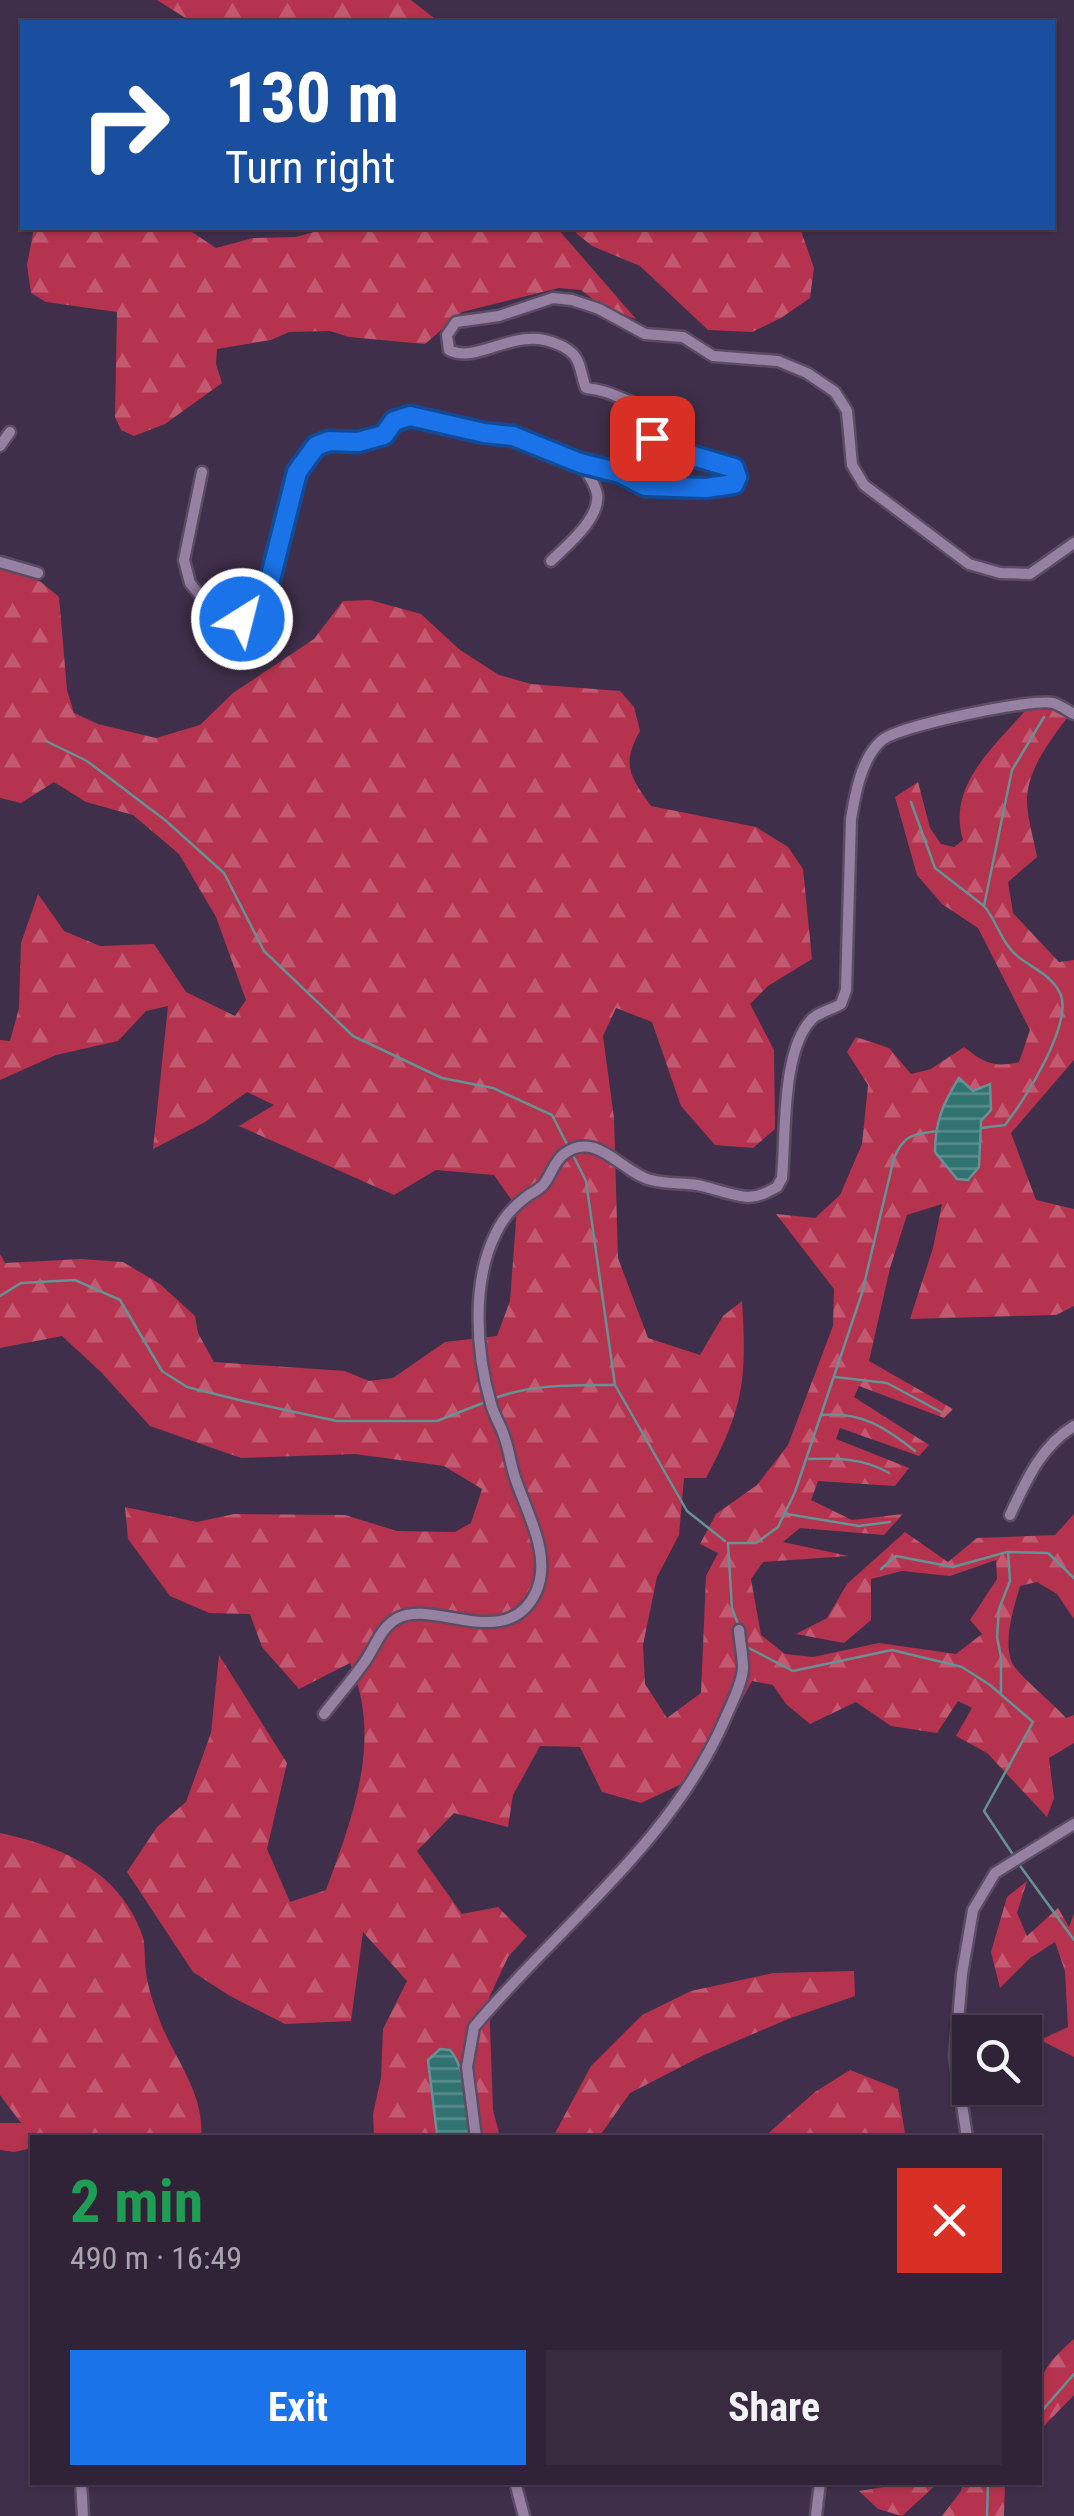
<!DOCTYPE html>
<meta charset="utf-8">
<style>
body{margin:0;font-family:"Roboto Condensed",sans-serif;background:#382b40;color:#f1f3f6;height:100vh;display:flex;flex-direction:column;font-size:38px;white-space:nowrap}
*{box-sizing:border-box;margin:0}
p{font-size:32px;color:#a8a4ae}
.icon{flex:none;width:55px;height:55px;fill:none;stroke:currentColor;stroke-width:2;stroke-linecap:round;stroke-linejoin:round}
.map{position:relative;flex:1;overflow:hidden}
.details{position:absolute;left:30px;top:2135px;width:1012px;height:350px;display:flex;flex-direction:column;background:#302338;border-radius:0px;box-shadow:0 2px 8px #0004,0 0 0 2px #4b4053}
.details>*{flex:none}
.top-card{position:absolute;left:20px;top:20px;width:1035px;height:210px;border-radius:0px;box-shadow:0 2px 8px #0004,0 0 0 2px #4b4053;background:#1a4fa0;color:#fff;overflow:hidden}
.controls{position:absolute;left:952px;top:2015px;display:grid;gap:20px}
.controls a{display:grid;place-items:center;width:90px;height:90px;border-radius:0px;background:#302338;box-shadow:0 2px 8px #0004,0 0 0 2px #4b4053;font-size:50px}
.pin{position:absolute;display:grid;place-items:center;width:85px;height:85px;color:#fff;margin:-42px;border-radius:20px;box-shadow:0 5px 15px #0006}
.me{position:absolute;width:110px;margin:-55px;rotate:36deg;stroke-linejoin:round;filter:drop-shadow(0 0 8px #0008)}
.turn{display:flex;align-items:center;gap:35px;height:210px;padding:0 40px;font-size:45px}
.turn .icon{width:130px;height:130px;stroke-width:2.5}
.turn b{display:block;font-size:70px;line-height:85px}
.round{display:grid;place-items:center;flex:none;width:105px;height:105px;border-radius:0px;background:#382b40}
.overview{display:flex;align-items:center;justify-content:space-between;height:170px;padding:0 40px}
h1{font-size:60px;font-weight:700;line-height:75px;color:#1e9e55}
.primary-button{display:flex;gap:20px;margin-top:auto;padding:20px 40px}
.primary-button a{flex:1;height:115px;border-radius:0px;background:#1a73e8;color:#fff;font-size:40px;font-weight:700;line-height:115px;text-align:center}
.primary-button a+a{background:#382b40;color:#f1f3f6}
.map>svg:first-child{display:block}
.forest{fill:url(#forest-firs)}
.water{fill:url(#water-rules);stroke:#669195;stroke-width:2.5}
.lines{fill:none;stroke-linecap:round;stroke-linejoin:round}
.stream{stroke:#669195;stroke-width:2.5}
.minor-casing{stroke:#5b4c64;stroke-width:15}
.minor{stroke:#9681a2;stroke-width:10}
.route-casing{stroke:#114b97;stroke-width:25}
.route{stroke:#1a73e8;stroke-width:18}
</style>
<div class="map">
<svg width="1074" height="2516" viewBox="0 0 1074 2516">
<defs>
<pattern id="forest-firs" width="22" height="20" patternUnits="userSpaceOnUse" patternTransform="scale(2.5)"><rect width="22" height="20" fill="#b5334e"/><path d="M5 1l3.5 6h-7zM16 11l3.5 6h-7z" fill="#c25970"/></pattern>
<pattern id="water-rules" width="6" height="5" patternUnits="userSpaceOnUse" patternTransform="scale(2.5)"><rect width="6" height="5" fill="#317371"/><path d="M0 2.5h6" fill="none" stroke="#588d8c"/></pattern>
</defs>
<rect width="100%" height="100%" fill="#402f4a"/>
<path class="forest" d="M157 0H411L439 22H192Z
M34 228H186L216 248 253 238 296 237 328 228H557L636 319 604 308 581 290 559 288 462 312 425 344 349 337 330 331 289 332 271 340 217 349 216 364 222 383 165 424 134 436 121 430 115 417 117 312 46 302 31 293 27 265Z
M578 228H800L814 268 810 298 781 318 752 332 708 330 640 266 592 246 576 233Z
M0 566 41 582 59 597 67 690 74 713 98 724 156 738 200 725 233 693 314 639 343 601 370 600 421 614 460 650 499 675 531 684 620 691 634 707 640 731C621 765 630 776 651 806L756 827 788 847 803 869 812 959 768 986 750 1004 774 1050 775 1129 753 1148 715 1145 681 1106 652 1022 616 1008 603 1036 614 1118 618 1258 648 1338 700 1355 723 1316 742 1301C747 1380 744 1407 706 1478H684L679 1535 657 1577 643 1645 645 1684 667 1718 701 1693 706 1576 718 1553 700 1544 716 1514 757 1485 788 1445 833 1326 834 1289 776 1214 815 1218 840 1195 862 1144 868 1085 847 1052 856 1037 889 1048 911 1074 931 1069 964 1047C984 1063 994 1068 1019 1062L1030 1030 978 928 942 904 917 875 895 797 918 782 930 828 941 844 954 847 963 840C946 784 997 745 1029 706L1051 702 1072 712C1052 737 1026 770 1027 803 1028 821 1034 840 1037 857L1008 882 1013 913 1059 962 1074 960V1060L1011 1133 1036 1200 1074 1209V1306L1056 1315 910 1319 933 1248 942 1204 907 1215 890 1268 869 1361 953 1409 944 1418 859 1386 854 1397 929 1445 919 1456 840 1428 836 1439 909 1468 895 1486 818 1481 811 1500 852 1520 903 1514 884 1535 800 1528 783 1542 849 1556 763 1562 751 1579 761 1635 785 1654 813 1657 879 1643 956 1654 982 1634 970 1620 997 1579 996 1560 950 1576 902 1571 871 1579V1620L844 1643 796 1634 827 1618 847 1584 905 1532 948 1562 977 1538 1055 1535 1074 1514V1619L1057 1594 1037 1582 1020 1586C1014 1608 1001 1645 1014 1666 1022 1678 1054 1704 1066 1718L1074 1715V1743L1049 1758 1054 1798 1047 1817 987 1753 956 1736 972 1708 958 1701 937 1733 891 1726 856 1702 810 1724 786 1704 773 1685 752 1681 727 1727 690 1780 641 1803 602 1792 580 1747 540 1746 513 1795 508 1827 454 1813 417 1851 462 1914 498 1907 527 1936 508 1957 489 1998 493 2110 500 2137H374L373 2114 381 2078 383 2029 407 1981 363 1932 351 2021 285 2024 230 1996 193 1972 127 1872 157 1827 186 1802 211 1733 219 1655 287 1763 267 1849 290 1902 326 1890C353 1816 383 1740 350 1663L299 1689 262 1647 250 1614 209 1613 170 1596 128 1539 125 1507 197 1522 234 1514 345 1515 397 1531 455 1532 471 1523 482 1489 444 1466 355 1454 241 1458 150 1426 101 1372 62 1336 0 1348V1254L5 1263 81 1259 123 1262 160 1284 195 1316 198 1333 214 1362 345 1371 369 1381 393 1378 445 1342 497 1336 510 1301 517 1208 494 1175 436 1170 394 1195 239 1126 274 1105 247 1092 205 1122 153 1149 168 1006 146 1011 118 1041 56 1055 0 1080V1040L10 1041 19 1008 21 943 38 894 64 931 100 946 154 944 186 992 235 1016 246 1000 216 917 179 854 133 815 86 802 54 782 21 803 0 798Z
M0 1833C61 1846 119 1871 142 1934 146 1946 144 1960 146 1972 148 1989 155 2008 161 2024 176 2060 205 2096 201 2137L32 2138V2148L14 2152 0 2150V2123H21L0 2095Z
M1027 1881 1017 1913 1027 1936 1058 1908 1069 1927 1074 1913V2057L1040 2040 1068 2027 1065 1971 1055 1942 1030 1958 1000 1988 991 1952 1007 1897Z
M854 1971 855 1996 788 2019 704 2055 630 2093 599 2137H553L591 2066 642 2015 691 1991 773 1973Z
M850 2070 898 2089 905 2134 899 2138 764 2137 815 2092Z
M1074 2339V2395L1040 2430C1040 2379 1034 2374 1074 2339Z
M909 2483H938L902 2516 878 2509 859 2491Z
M963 2483H1005L1004 2516H942L961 2491Z"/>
<path class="water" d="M959 1078 973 1091 990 1084 991 1110 981 1121 979 1167 968 1180 957 1179 935 1152C935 1122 943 1103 959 1078Z
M440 2049 450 2050C464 2065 472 2117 468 2137H440L437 2134 428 2060Z"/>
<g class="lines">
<path class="stream" d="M46 741 87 761 165 820 224 873 264 951 353 1036 442 1078 493 1088 552 1115 568 1146
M911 802 935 868 984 906
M981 1128 1005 1125C1025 1100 1074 1022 1060 993 1049 970 1022 966 1008 946 999 934 995 919 984 906L1012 770 1044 717
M572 1153 586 1181 615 1385 687 1511 725 1541
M0 1296 21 1283 75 1280 120 1300 162 1371 187 1387 243 1401 337 1421H437L488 1401
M835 1377 887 1383 941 1412
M495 1398C534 1384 574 1385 615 1385
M822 1415C861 1411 886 1428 915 1451
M809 1459C838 1458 863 1458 889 1473
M787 1514 859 1526 890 1522
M881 1569 896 1556 953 1567 1007 1552
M738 1624 732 1608 728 1543H756L778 1527 795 1492 862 1293 894 1158C904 1134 914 1134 938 1131
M745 1646 793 1671 892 1650 962 1667 990 1685 1033 1722 984 1811 1014 1856
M1001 1692V1657L997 1637 999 1609 1010 1581 1008 1552 1048 1553 1074 1578
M1018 1863 1074 1940
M1040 2413 1074 2374
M987 2516 988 2482"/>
<defs>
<path id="minor" d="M0 446 10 432
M202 472 184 560 190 583 212 610 225 619H242L256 612 268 588 297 472 316 446 329 441 358 442 384 435 394 421 410 416 484 433 513 436 579 463 620 473 645 486 677 488 733 484 737 477 734 469C718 463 663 453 655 446L649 415 643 406C622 400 609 390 586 388 582 379 581 365 576 358 573 352 563 346 557 344 515 325 478 365 449 350L447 335 456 322 499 316 553 298 572 300 599 309 645 334 683 337 713 356 778 361 807 373 835 392 847 411 852 465 864 485 969 564 1000 573 1030 574 1074 543
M551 561C566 546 601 518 597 494 595 483 587 473 582 464
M0 562 38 573
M1010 1515C1026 1481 1041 1446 1074 1426
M324 1714C338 1696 353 1679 366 1660 376 1645 381 1627 398 1618 433 1599 508 1653 536 1592 552 1557 528 1515 517 1483 511 1469 510 1453 505 1439 502 1427 494 1416 491 1404 476 1353 471 1282 496 1233 502 1220 513 1207 525 1198 530 1193 538 1191 543 1185 551 1176 554 1161 564 1154 596 1129 622 1173 651 1180 666 1184 682 1183 697 1185 713 1188 732 1196 748 1197 759 1197 768 1192 777 1187L782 1178C786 1136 781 1048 813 1018 820 1012 833 1009 841 1004L846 990 851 819C855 795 861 759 881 741 897 726 1033 698 1053 703 1060 705 1068 711 1074 714
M476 2138 467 2067 474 2027C559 1926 671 1843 725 1719 731 1704 742 1685 743 1668 743 1656 740 1643 739 1630
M967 2138 955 2057 962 1974 973 1910 995 1873 1074 1824
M81 2482 83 2516
M515 2482 524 2516
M816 2516 820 2482"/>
</defs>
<use href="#minor" class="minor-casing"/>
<use href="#minor" class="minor"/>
</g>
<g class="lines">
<defs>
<path id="route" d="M242 619 256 612 268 588 297 472 316 446 329 441 358 442 384 435 394 421 410 416 484 433 513 436 580 463 620 473 645 486 706 488 734 484 737 477 734 468 683 453 662 452 655 446 652 438"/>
</defs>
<use href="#route" class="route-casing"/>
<use href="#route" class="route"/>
</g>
</svg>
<div class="controls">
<a><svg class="icon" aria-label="search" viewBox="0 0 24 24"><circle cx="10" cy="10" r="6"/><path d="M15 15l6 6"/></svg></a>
</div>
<div class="pin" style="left:652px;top:438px;background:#d93025"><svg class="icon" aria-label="arrive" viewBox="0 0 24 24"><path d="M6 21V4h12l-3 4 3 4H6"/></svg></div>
<svg class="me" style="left:242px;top:619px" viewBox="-20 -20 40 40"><circle r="17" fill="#1a73e8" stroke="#fff" stroke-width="3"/><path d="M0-11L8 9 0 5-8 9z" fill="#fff"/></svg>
<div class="top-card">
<div class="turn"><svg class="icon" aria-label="right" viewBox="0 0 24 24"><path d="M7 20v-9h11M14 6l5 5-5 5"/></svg><div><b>130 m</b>Turn right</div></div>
</div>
<section class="details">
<div class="overview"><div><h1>2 min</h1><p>490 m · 16:49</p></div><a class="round" style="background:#d93025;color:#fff"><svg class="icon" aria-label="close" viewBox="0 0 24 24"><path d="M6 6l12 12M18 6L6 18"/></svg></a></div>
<div class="primary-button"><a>Exit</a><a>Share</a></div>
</section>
</div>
